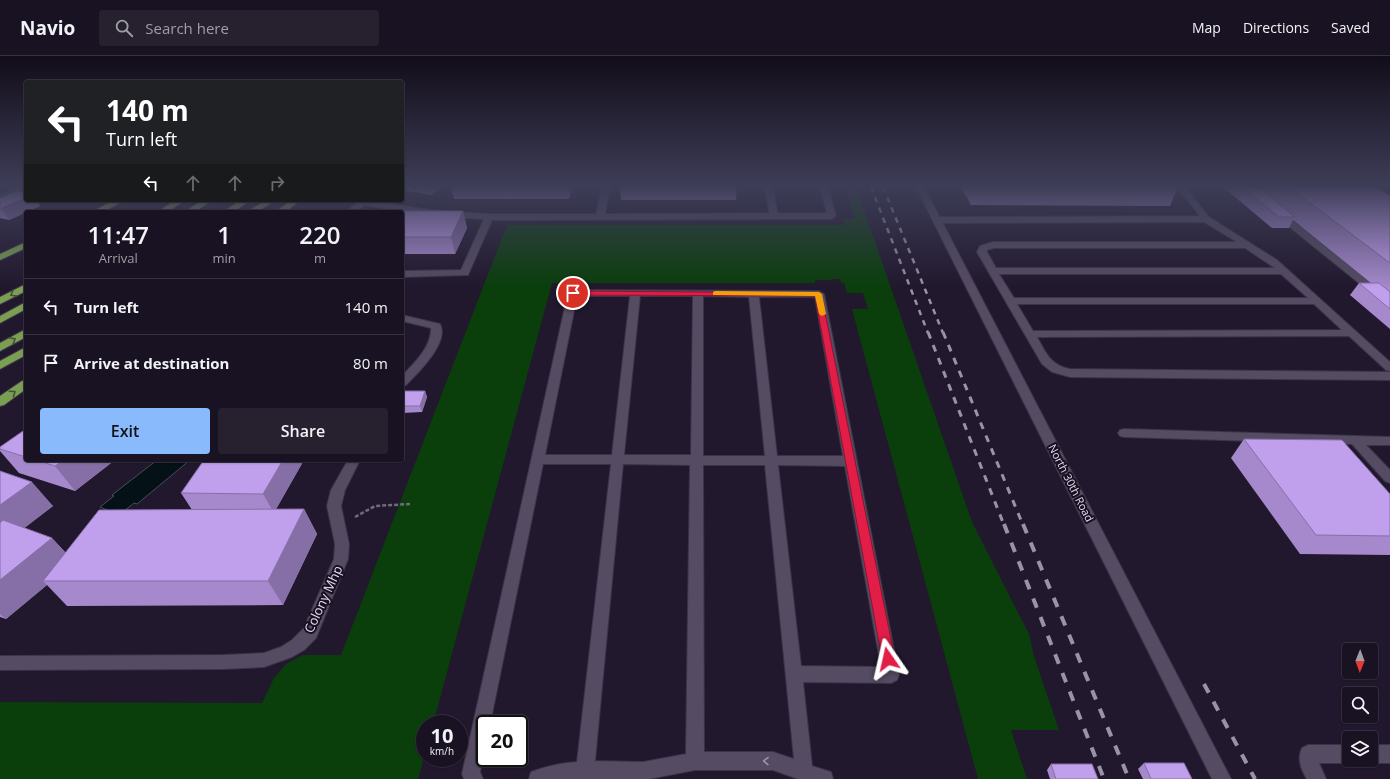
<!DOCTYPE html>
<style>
body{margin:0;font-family:"Open Sans",sans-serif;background:#26202f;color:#f1f3f6;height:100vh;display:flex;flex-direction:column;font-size:15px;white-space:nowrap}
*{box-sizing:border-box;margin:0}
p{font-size:13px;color:#9f9ea5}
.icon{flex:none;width:22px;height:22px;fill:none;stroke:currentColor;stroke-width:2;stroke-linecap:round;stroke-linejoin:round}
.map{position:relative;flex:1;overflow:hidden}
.details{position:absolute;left:24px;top:154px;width:380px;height:252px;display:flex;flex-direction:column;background:#191222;border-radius:4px;box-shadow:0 1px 3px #0004,0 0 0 1px #373240}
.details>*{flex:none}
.guide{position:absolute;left:24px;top:24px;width:380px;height:122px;border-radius:4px;box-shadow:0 1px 3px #0004,0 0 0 1px #373240;background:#202124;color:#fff;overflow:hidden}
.needle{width:26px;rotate:181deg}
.fabs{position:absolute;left:1342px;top:587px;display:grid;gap:8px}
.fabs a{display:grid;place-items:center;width:36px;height:36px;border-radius:4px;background:#191222;box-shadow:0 1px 3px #0004,0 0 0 1px #373240;font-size:20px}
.speed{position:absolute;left:416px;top:659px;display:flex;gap:8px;font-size:20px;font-weight:700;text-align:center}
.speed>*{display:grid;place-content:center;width:52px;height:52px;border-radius:50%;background:#191222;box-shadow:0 1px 3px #0004,0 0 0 1px #373240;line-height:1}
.speed small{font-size:10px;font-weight:400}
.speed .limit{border:2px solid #111;border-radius:6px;background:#fff;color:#111}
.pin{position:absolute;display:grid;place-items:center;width:34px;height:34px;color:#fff;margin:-17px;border:2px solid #fff;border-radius:50%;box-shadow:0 1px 4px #0007}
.me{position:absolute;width:44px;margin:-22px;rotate:349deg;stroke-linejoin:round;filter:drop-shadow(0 0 3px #0008)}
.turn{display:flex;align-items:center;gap:14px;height:84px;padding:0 16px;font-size:18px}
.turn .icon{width:52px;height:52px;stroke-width:2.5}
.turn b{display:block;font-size:28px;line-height:34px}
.lanes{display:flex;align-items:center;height:38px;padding:0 16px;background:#0003;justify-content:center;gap:20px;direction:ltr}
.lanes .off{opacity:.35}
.eta{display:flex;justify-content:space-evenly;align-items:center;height:68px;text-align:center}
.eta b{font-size:24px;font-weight:600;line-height:28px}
.cta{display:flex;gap:8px;margin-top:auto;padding:8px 16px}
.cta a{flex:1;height:46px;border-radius:4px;background:#89bafc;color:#111;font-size:16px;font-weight:600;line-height:46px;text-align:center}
.cta a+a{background:#26202f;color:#f1f3f6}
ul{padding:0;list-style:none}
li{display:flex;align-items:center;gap:12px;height:56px;padding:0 16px;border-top:1px solid #373240}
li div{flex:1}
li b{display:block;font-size:15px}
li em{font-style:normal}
header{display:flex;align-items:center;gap:24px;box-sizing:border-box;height:56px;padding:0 20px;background:#191222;border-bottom:1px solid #373240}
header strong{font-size:19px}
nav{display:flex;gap:22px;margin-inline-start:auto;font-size:14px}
.search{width:280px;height:36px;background:#26202f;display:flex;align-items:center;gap:10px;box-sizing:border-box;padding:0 14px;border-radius:4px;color:#9f9ea5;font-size:15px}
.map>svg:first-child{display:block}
.green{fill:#0a3e0b}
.water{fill:#041116;stroke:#474e56}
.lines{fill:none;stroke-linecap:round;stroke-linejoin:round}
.service-casing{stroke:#3b3444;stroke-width:2}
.minor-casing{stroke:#3b3444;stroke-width:2}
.motorway-casing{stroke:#3b3444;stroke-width:2}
.path{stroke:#71697c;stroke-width:2.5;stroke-dasharray:4 2;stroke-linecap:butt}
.service{fill:#554b63;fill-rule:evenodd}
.minor{fill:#554b63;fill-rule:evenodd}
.motorway{fill:#7a9f53;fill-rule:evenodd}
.rail-far2{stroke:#9a93a4;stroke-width:2.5;stroke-dasharray:5.5 5.5;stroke-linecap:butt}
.rail-far1{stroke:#9a93a4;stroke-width:3;stroke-dasharray:7 7;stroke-linecap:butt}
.rail{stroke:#9a93a4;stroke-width:4;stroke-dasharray:10 10;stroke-linecap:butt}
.wall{fill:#a589cc}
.shaded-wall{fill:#866fa6}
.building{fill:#c09fed;stroke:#866fa6}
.oneway{stroke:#445039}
.oneway2{stroke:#9c94a7}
.route{fill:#e11d48;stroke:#92132f}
.slow{fill:#f59e0b}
.labels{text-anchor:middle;stroke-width:4;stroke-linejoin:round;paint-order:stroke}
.street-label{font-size:11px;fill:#e3ddeb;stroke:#180f23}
.near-street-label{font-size:13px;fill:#e3ddeb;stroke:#180f23}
</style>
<header>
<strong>Navio</strong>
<div class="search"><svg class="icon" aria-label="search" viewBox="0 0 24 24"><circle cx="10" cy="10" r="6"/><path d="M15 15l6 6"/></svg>Search here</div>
<nav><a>Map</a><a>Directions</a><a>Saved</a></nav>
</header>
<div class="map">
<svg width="1390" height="723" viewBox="0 0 1390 723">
<rect width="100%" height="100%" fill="#21182d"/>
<path class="green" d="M844 131H856L972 466 1029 578 1034 600 1059 674H1011L1027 723H978L852 253H868L863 237H847L844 227H841L840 223H832V224H815V227H552L433 668H425V698L418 723H0V646L262 647 274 622 286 608 303 599H341L507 169H845L844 163H855Z"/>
<path class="water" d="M157 404H190L137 448 134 447 119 459 100 451 114 440 112 439Z"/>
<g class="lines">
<defs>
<path id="service" d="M766 131H772L773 133 778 160 777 162 774 163 770 160 765 133Z
M1177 131H1185L1209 161 1277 204 1390 306V315L1386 314 1349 280 1037 281C1046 297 1050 309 1070 313L1390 316V324L1070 321 1052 316 1042 308 977 196 980 190 993 186H1237L1204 166 937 167 933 164 937 161 1200 160ZM994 192H1245L1275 212H996L987 196V194ZM999 218H1281L1308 242H1014ZM1017 248H1314L1342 274 1033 275Z
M1279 155 1282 156 1390 242V250L1386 249 1276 160 1275 158 1276 156Z
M573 234 819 235 824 238 899 619 897 624 891 627 803 626 812 710 831 716 833 723H798L773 714H695L649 723H529L531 716C547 710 561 707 577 706L611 408H543L490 668H485V694L480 716 483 723H464L462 718 568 237ZM577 240H630L612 399H545ZM640 240H693L691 399H624ZM703 240 749 241 765 400H703ZM759 241H815L843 400H777ZM623 408 690 409 686 698 643 706 595 705ZM703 409H765L794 703 773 696H704ZM778 409 845 410 881 611 801 610Z
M1124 373 1390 381V389H1366L1390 414V427L1385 425 1352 388 1124 381 1120 380 1118 377 1120 374Z
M1308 689H1349V704H1355L1349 707H1319L1326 723H1307C1301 714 1297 702 1302 692Z
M1371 689H1390V707H1371L1365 704H1371Z"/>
<path id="minor" d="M17 131H26V132L0 143V138Z
M602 131H610L605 158 827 157 820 131H828L836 160 832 163 492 164 468 219 402 221V215L461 214 484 163 430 160 365 149 355 156H345L361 144H367L430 154 489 158H596Z
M916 131H924L1231 723H1212Z
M402 259 440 268C450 286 418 317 406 329L402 330V320C415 306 431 292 431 272L402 265Z
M348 404H360L345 434 341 450 349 488 348 503 316 582 304 594 292 601 264 611 223 613 0 614V600L223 599 264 597 281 591 292 584 304 572 334 503 335 488 327 450 331 434Z"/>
<path id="motorway" d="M114 144H125L103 156H92Z
M176 144H186L167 156H157Z
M203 144H213L194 156H184Z
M241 144H251L233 156H223Z
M266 144H276L257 156H247Z
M292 144H301L285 156H275Z
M26 186V192L0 204V198Z
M26 228V235L0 248V241Z
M26 246V253L0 267V260Z
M26 273V281L0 295V287Z
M26 291V299L0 313V305Z
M26 324V333L4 349 0 350V340L22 325Z"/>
</defs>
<use href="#service" class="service-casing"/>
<use href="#minor" class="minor-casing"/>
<use href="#motorway" class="motorway-casing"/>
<path class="path" d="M355 461 375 450 410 448"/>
<use href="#service" class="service"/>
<use href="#minor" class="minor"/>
<use href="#motorway" class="motorway"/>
<path class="rail-far2" d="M871 131 928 277
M883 131 943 277"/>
<path class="rail-far1" d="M928 276 1004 469
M943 276 1023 469"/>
<path class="rail" d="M1004 468 1104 723
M1023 468 1129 723
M1204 628 1255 723"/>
</g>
<path class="wall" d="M402 131H442L431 139 402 134Z
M451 131H572L569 143H454Z
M620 131H737L736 144H621Z
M961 131H1178L1170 150 971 149Z
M1223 131H1376L1390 140V273L1350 239 1359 227H1371L1293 164 1289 172H1272Z
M0 142 26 144H36L40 150 9 164 0 162Z
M46 144H60L55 146Z
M463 155 467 172 455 198H402V156Z
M425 335 427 341 422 356 402 357V337Z
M26 373V404H115L75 435 19 417 0 395V391Z
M1244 383 1390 438V499L1300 498 1231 402Z
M304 404 276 453H304L317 478 283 549 67 550 47 529 6 563 0 561V415L53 450 24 472 52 482 66 497 192 454 181 437Z
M1144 707 1192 723H1143L1138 713Z
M1051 708 1098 723H1050L1047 714Z"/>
<path class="shaded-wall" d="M429 131H442L431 139Z
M568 131H572L569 143Z
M26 142V144H36L40 150 9 164 1 152Z
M53 144H60L55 146Z
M463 155 467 172 455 198 451 181Z
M425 335 427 341 422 356 420 350Z
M64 404H115L75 435 55 410Z
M283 404H304L274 457 263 438Z
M32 426 53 450 0 491V449Z
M304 453 317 478 283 549 268 525Z
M52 482 74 507 43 525 47 529 6 563 0 558V524Z"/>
<path class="building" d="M1242 131H1258L1295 161H1279Z
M1289 131H1376L1390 140V207Z
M17 135 26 137V142L1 152H0V142Z
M339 155H463L451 181H402V156H339Z
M1359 227H1379L1390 236V253Z
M403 335H425L420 350H402V337Z
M26 373V401L0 393V391Z
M1244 383 1342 384 1390 438V480L1316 479Z
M36 404H64L55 410Z
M204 404H283L263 438 181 437Z
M0 415 32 426 0 449Z
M304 453 268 525H43L99 454Z
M3 464 52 482 0 524V467Z
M1144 707H1184L1192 723H1151Z
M1051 708H1092L1098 723H1056Z"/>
<defs><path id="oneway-chevron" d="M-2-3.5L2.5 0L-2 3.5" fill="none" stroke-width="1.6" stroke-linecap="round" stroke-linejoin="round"/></defs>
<g class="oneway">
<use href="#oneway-chevron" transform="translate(13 238) rotate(151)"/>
<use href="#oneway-chevron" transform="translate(13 284) rotate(-31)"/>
<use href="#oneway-chevron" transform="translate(13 337) rotate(-35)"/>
</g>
<use class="oneway2" href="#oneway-chevron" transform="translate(766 705) rotate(-179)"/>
<linearGradient id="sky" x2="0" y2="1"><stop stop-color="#120d19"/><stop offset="0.56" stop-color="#3d3d57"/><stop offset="1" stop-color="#3d3d57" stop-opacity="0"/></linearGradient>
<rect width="1390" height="232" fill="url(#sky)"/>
<path class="route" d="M573 235 821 237 895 603 893 607 888 609 884 607 882 603 815 240 571 239 570 237Z"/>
<path class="slow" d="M715 235 819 236 822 238 826 258 822 260 819 258 815 240 713 239V236Z"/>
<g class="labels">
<g class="street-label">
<text transform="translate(1071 427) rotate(63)" y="4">North 30th Road</text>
</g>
<g class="near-street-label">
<text transform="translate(323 543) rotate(-65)" y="5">Colony Mhp</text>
</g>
</g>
</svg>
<div class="fabs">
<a><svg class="needle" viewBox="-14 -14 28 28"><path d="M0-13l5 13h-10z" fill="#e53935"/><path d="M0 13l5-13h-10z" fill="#9f9ea5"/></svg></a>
<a><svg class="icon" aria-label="search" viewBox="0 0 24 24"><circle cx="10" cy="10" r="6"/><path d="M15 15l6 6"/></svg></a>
<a><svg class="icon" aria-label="layers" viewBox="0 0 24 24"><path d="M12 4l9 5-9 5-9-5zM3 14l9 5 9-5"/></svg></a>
</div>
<div class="speed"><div>10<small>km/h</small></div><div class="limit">20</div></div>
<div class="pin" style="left:573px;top:237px;background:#d93025"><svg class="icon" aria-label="arrive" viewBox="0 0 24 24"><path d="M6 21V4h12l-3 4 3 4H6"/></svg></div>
<svg class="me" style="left:888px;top:603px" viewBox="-20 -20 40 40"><path d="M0-17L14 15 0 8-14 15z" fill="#e11d48" stroke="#fff" stroke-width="4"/></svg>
<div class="guide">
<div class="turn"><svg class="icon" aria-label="left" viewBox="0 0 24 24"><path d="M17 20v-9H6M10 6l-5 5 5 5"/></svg><div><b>140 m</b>Turn left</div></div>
<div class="lanes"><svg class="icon" aria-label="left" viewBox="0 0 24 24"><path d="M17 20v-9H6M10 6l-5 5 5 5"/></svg><svg class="icon off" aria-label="ahead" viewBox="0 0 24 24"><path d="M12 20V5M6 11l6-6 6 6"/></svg><svg class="icon off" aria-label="ahead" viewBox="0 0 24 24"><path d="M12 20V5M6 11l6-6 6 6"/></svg><svg class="icon off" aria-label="right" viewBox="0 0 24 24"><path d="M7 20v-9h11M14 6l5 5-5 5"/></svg></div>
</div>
<section class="details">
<div class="eta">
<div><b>11:47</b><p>Arrival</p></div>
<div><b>1</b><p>min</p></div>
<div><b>220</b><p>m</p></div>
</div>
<ul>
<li><svg class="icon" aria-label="left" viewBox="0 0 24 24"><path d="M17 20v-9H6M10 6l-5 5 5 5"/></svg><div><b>Turn left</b></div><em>140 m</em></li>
<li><svg class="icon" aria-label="arrive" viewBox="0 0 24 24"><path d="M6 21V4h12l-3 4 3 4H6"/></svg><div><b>Arrive at destination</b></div><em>80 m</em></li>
</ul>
<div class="cta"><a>Exit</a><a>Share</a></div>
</section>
</div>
